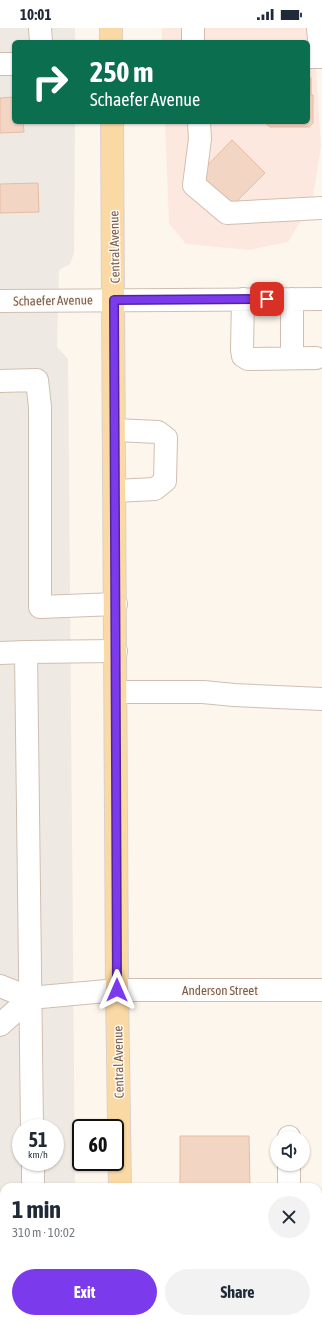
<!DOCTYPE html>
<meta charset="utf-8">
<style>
body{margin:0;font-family:"Asap Condensed",sans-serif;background:#f2f2f3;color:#1f2937;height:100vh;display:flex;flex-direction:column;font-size:15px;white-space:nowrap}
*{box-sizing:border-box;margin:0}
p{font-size:13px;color:#747a83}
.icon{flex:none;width:22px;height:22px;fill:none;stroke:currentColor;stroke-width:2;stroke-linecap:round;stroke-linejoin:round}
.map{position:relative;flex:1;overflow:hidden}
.drawer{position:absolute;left:0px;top:1155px;width:322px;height:140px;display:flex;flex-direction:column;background:#fff;border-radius:12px 12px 0 0;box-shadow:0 1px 3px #0004}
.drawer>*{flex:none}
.guide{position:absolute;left:12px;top:12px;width:298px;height:84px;border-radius:6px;box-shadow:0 1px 3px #0004;background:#0b6e4f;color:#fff;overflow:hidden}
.buttons{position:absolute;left:270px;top:1103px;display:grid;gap:8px}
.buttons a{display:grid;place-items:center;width:40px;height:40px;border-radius:50%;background:#fff;box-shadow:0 1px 3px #0004;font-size:20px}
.speed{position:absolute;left:12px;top:1091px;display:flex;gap:8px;font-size:20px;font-weight:700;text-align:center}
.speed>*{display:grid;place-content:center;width:52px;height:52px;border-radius:50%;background:#fff;box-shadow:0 1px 3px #0004;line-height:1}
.speed small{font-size:10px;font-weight:400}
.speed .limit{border:2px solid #111;border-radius:6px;background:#fff;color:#111}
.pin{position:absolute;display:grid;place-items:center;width:34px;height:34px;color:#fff;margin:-17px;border-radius:8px;box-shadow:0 2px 6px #0006}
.me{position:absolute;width:44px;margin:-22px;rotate:0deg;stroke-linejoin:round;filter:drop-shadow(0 0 3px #0008)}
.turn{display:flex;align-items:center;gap:14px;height:84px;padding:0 12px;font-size:18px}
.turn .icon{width:52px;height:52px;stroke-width:2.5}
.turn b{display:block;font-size:28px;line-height:34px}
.round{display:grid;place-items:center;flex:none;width:42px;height:42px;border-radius:21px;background:#f2f2f3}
.head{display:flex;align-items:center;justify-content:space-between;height:68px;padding:0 12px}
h1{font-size:24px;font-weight:700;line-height:30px}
.cta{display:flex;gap:8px;margin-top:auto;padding:8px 12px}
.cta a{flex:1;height:46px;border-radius:24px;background:#7c3aed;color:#fff;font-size:16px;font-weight:700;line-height:46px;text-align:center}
.cta a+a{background:#f2f2f3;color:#1f2937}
.status{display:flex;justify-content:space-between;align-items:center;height:28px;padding:0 20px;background:#fff;direction:ltr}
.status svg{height:11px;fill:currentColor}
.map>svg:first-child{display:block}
.commercial{fill:#fde8e0}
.industrial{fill:#efe9e4;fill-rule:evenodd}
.building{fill:#f3d5c3;stroke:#e6bba3}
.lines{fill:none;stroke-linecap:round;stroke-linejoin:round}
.minor-casing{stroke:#d1beb0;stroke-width:24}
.major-casing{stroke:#dad1cd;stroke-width:24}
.minor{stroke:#fff;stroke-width:22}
.major{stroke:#fbd9a5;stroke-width:22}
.route-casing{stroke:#51269a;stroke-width:10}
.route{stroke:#7c3aed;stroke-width:7}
.labels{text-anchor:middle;stroke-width:3;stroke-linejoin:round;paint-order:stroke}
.street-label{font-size:13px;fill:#7a5c4d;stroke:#fffaf3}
</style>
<div class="status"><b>10:01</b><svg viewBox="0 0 49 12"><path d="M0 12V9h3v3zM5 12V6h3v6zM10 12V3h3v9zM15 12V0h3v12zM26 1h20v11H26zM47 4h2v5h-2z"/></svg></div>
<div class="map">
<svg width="322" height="1295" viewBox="0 0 322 1295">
<rect width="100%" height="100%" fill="#fdf6ec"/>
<path class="commercial" d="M162 0H322V35L316 40 321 118 312 175 288 214 249 222 186 216 169 196 165 94H308V14H162Z"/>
<path class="industrial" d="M0 0H75V14H14V94H75L74 225 70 236 59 242 57 319 68 331 75 1159H4V1291H75L76 1295H0ZM21 1100H55V1134H21Z"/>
<path class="building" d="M308 50H311V67H313V95L309 99H270L264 94H308Z
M14 69V94H23L24 104 0 105V70Z
M232 112 265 145 231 179 198 147Z
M38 155 39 184 0 185V156Z
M180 1108H249L250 1159H180Z
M0 1253H4V1291H14V1295H0Z
M318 1275H322V1295H311V1291H318Z"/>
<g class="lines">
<defs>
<path id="minor" d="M40 0 41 14
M193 0V14
M318 0 319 11 322 17
M308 29H322
M0 36H14
M199 94 200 111 194 157 227 185 322 180
M243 271 242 322 243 328 248 331 316 330
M292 271V330
M0 273 322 271
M0 353 37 352 40 379V579L116 576
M115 402 158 404 166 410 165 453 155 461 115 463
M0 625 26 624
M116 664H203L234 667 322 671
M0 958 30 970 117 962H322
M0 997 30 970
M32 1100 26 624 116 623
M289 1110V1109
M33 1134V1159
M289 1159V1136
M318 1257H322
M288 1291V1295"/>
<path id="major" d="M111 0V14
M112 94 117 962 120 1159
M121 1291V1295"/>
</defs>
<use href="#minor" class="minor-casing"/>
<use href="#major" class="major-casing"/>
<use href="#minor" class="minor"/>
<use href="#major" class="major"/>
</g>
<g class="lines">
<defs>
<path id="route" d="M117 962 114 272 267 271"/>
</defs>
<use href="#route" class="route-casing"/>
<use href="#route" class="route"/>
</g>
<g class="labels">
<g class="street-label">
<text transform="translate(114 219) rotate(-91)" y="5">Central Avenue</text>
<text transform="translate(53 272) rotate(-1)" y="5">Schaefer Avenue</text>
<text x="220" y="967">Anderson Street</text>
<text transform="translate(118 1034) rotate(-91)" y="5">Central Avenue</text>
</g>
</g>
</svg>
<div class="buttons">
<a><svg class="icon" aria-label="sound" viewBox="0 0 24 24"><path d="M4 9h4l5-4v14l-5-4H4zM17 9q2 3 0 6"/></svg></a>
</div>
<div class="speed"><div>51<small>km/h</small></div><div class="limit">60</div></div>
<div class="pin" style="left:267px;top:271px;background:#d93025"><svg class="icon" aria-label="arrive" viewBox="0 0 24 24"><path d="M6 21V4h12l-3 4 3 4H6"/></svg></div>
<svg class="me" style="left:117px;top:962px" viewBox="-20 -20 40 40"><path d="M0-17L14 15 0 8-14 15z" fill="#7c3aed" stroke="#fff" stroke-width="4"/></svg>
<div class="guide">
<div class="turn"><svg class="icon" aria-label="right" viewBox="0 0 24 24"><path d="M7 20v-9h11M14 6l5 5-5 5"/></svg><div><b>250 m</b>Schaefer Avenue</div></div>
</div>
<section class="drawer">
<div class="head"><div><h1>1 min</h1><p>310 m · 10:02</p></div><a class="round"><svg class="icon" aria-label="close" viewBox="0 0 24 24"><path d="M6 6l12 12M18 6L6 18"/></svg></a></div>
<div class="cta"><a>Exit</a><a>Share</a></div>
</section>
</div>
